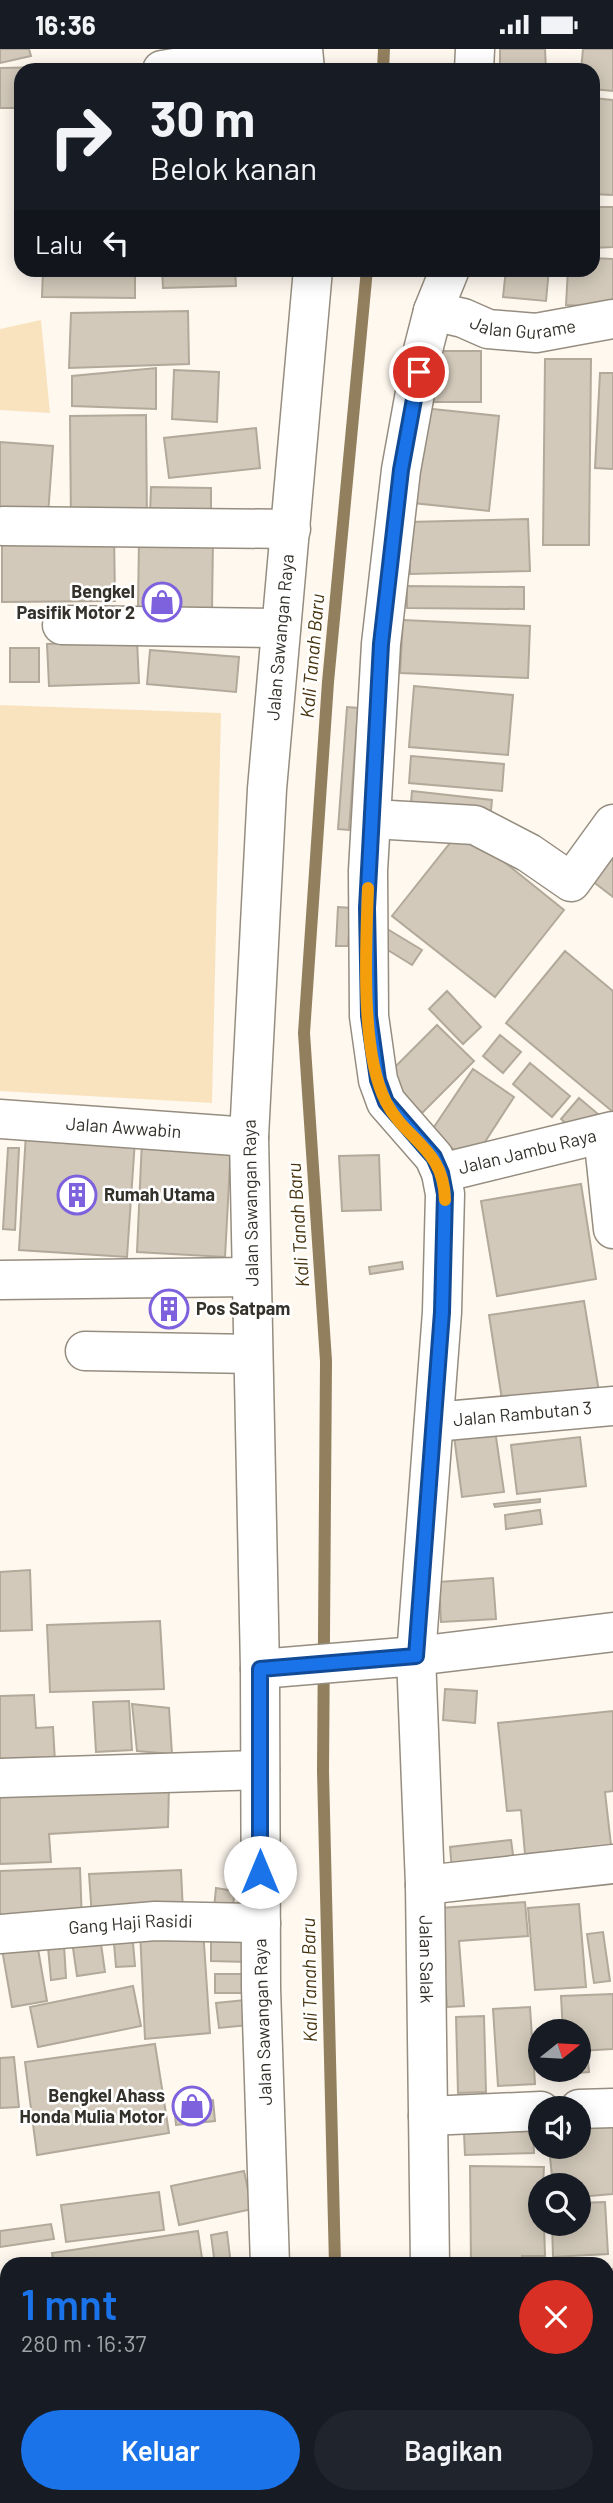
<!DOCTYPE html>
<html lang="id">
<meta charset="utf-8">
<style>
body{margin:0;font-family:Barlow,sans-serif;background:#20242c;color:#f1f3f6;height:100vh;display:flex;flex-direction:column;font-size:26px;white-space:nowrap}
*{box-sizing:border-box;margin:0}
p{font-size:23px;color:#9ea1a6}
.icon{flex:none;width:38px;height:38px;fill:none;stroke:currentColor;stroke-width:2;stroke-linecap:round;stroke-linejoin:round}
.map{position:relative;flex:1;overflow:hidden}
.side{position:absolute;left:0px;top:2208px;width:614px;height:247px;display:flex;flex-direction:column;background:#171b24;border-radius:21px 21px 0 0;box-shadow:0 4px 18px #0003}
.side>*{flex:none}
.hud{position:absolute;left:14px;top:14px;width:586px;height:214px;border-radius:21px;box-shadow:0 4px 18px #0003;background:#171b24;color:#f1f3f6;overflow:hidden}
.needle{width:46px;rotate:72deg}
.controls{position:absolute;left:528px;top:1970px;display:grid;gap:14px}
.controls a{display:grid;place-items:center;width:63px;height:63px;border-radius:50%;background:#171b24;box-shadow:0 4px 18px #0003;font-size:35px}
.pin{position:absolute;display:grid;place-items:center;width:60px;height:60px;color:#fff;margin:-30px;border:4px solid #fff;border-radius:50%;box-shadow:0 2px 7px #0007}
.me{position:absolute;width:77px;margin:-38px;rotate:0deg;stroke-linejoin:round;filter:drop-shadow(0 0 5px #0008)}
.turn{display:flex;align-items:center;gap:24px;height:147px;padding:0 21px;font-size:32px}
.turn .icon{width:91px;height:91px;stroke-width:2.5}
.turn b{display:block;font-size:49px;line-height:60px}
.then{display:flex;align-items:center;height:66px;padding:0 21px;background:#0003;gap:14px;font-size:26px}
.round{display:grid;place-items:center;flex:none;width:74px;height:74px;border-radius:37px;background:#20242c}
.headline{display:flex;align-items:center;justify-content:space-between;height:119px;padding:0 21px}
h1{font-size:42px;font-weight:600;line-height:52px;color:#1a73e8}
.primary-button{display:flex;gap:14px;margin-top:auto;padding:14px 21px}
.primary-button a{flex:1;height:80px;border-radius:42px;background:#1a73e8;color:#fff;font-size:28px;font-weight:600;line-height:80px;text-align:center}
.primary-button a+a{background:#20242c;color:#f1f3f6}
.status{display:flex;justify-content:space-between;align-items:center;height:49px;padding:0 35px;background:#171b24;direction:ltr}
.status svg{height:19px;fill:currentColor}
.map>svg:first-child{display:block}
.green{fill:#f9e3bf}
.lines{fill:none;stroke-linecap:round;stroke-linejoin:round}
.stream{stroke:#927f5e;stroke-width:12}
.building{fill:#d2c9ba;stroke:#b2a99a;stroke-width:2}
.minor-casing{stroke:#958d7f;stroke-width:41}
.highway-casing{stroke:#958d7f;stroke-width:41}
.minor{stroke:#fff;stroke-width:38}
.highway{stroke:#fff;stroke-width:38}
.route-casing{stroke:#114b97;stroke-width:18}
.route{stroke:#1a73e8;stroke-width:12}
.slow{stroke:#f59e0b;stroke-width:12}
.labels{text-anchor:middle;stroke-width:5;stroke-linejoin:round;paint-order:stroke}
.street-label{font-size:18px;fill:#34312b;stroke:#fff}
.poi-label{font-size:18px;font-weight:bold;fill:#34312b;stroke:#fff;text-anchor:end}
.water-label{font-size:19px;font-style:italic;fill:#47340f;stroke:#fff}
</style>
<div class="status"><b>16:36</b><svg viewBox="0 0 49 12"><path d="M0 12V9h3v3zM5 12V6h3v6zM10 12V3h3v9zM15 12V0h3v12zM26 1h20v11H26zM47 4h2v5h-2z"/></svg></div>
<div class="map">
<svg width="613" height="2454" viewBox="0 0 613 2454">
<rect width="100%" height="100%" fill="#fef8ef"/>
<path class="green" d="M41 271 50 364 0 361V280Z
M0 656 221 664 212 1054 0 1042Z"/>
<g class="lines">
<path class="stream" d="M383 21 384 0
M335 2216 323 1722 326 1312 304 984 328 633 367 220
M341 2448V2454"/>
</g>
<path class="building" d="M0 0H29L31 7 0 14Z
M500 0H545L546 21H500Z
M583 0H613V42L593 40V21H581Z
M47 18 48 21H21V59H0V19Z
M593 49 613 51V146L593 145Z
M593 158H613V198L593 199Z
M593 209 613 210V258L566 256 568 220H593Z
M43 220H135V249L42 248Z
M162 220H235L236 237 163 239Z
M506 220H549L546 252 503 248Z
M188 262 189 315 69 319 71 264Z
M429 302H481V353H429Z
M545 310H591L589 496H543Z
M156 319V360L72 357V327Z
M174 321 219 323 217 373 172 370Z
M600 324H613V420L595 419Z
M423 359 499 367 489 462 413 454Z
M146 366 147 475H71L70 367Z
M256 379 260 419 169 429 164 389Z
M0 393 53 397 48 466 0 462Z
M151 438 211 439V469L150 467Z
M528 470 530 522 410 525 409 473Z
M114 484 115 552 2 553V485Z
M139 488 213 489 212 561 138 560Z
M407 537 524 538V560L407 559Z
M403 571 530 577 528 629 400 624Z
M137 591 139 634 49 637 47 595Z
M10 599H39V633H10Z
M150 601 239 608 236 643 147 635Z
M414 637 513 646 508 706 409 698Z
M347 658 358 659 349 781 338 780Z
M411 707 504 715 502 742 409 734Z
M412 742 492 751 490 772 410 765Z
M462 779 564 861 495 948 392 867Z
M613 782V848L582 824Z
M338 858 351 859 348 897H336Z
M379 875 422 901 412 916 370 890Z
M565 902 613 942V1063L506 974Z
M447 942 481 978 463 995 429 960Z
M437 976 474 1012 422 1064 385 1028Z
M500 986 521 1003 503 1024 483 1007Z
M530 1014 570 1047 552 1068 513 1035Z
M473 1020 514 1048 472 1113 430 1084Z
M579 1049 598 1065 579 1087 561 1070Z
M26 1084 135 1091 127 1208 19 1201Z
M142 1091 231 1096 225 1208 137 1203Z
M8 1099H19L15 1181 3 1180Z
M379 1106 381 1161 342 1162 339 1107Z
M581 1135 596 1230 497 1247 481 1152Z
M402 1213 403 1220 370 1225 369 1218Z
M158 1244 184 1250 182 1270H155Z
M584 1252 599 1343 503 1357 489 1266Z
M495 1381 504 1443 462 1448 454 1387Z
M580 1388 586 1437 517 1445 511 1396Z
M540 1450V1453L495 1458 494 1455Z
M540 1461 542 1475 506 1480 505 1466Z
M30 1521 32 1581 0 1582V1523Z
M493 1529 496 1570 441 1573 439 1533Z
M160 1572 164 1640 50 1643 47 1576Z
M445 1640 477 1642 475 1674 443 1671Z
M34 1646 36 1679 53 1678 55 1713 0 1716V1647Z
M129 1652 132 1701 96 1703 93 1653Z
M132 1655 169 1659 172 1705 137 1702Z
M613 1662V1742L605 1743 611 1796 525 1805 521 1761 507 1762 498 1674Z
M169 1736 168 1778 49 1785 51 1813 0 1815V1741Z
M511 1791 514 1813 452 1821 450 1798Z
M80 1819 82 1874 0 1877V1822Z
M181 1821 183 1863 92 1868 89 1825Z
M216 1839 235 1842 232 1863 214 1860Z
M525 1853 528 1887 459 1892 464 1957 447 1958 440 1859Z
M579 1855 586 1938 535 1941 528 1859Z
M203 1880 210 1984 145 1990 140 1882Z
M132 1882 135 1917 116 1918 113 1883Z
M603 1883 610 1932 594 1934 587 1885Z
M211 1887 248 1888 247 1913 211 1912Z
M100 1888 105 1923 77 1927 72 1892Z
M37 1894 47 1952 12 1958 2 1900Z
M64 1896 66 1929 51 1931 48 1898Z
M215 1925H250V1944H215Z
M133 1937 141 1977 38 1998 30 1958Z
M613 1945V2000L579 2002V1983H563L561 1947Z
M245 1951 248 1976 219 1979 216 1954Z
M530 1958 535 2035 498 2037 493 1960Z
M484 1967 486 2043 458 2044 456 1968Z
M155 1995 169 2084 37 2106 25 2013Z
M14 2008 19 2058 0 2059V2009Z
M588 2012 589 2023 552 2026V2021H579V2013Z
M213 2051 215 2072 176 2076 174 2056Z
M613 2075V2145L579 2148V2137H553L549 2098H579V2078Z
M533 2082 534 2104 465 2106 464 2084Z
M470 2117 544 2118 541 2175H544L545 2207H522V2216H471Z
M244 2122 252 2160 179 2176 171 2137Z
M159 2143 164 2181 66 2193 61 2156Z
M605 2153 608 2205 553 2208 552 2175H579V2154Z
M51 2175 54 2190 0 2198V2182Z
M198 2182 203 2216H54L52 2204Z
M227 2183 231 2216H215L211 2186Z
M607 2220H613V2347L607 2348Z
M7 2232V2283L0 2284V2233Z
M613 2358V2415L607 2416V2359Z
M28 2448H126V2454H28Z
M133 2448H245V2451L134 2454Z
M492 2448H561V2451L493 2454Z"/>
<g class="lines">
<defs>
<g id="minor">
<path d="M162 21 295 0"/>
<path d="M474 21 475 0"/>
<path d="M450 220 433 262 422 305 401 421 381 595 368 822 369 967 378 1031 386 1053 434 1108 441 1124 445 1145 442 1263 416 1607 613 1583"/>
<path id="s1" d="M433 262 463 269 488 280 536 284 613 270"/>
<path d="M3 477 291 480"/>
<path d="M62 576 281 579"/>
<path d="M373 770 475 776 529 804 571 833 613 775"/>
<path id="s2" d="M0 1070 249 1088"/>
<path d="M603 1085 613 1180"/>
<path id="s3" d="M441 1124 613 1082"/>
<path d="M0 1231 251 1228"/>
<path d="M85 1302 253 1305"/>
<path id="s4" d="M434 1373 613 1357"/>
<path d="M0 1729 260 1721"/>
<path d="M425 1836 613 1815"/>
<path id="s5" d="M0 1885 155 1872 261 1874"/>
<path d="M579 2060 613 2059"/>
<path d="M428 2067 541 2062"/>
</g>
<g id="highway">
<path d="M303 0 305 21"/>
<path id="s6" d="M260 1620 416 1607 425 1836 430 2216"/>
<path id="s7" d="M270 2216 261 1939 260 1620 249 1088 267 740 313 220"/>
<path d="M277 2448V2454"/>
<path d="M434 2448V2454"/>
</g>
</defs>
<use href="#minor" class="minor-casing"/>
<use href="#highway" class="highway-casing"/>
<use href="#minor" class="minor"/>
<use href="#highway" class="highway"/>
</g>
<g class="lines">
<defs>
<path id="route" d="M260 1823V1620L416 1607 442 1263 445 1145 441 1124 434 1108 386 1053 378 1031 369 967 367 859 381 595 401 421 419 323"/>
</defs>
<use href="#route" class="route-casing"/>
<use href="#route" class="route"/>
<path class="slow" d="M368 839C366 896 360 1003 386 1053 406 1092 444 1099 445 1151"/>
</g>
<defs>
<symbol id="shop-ring" viewBox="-11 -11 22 22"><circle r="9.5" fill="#fff" stroke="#7e62dd" stroke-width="1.5"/><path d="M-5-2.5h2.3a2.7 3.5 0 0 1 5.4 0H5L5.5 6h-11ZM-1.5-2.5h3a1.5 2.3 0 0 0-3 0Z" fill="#7e62dd"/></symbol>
<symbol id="building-ring" viewBox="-11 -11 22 22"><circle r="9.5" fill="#fff" stroke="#7e62dd" stroke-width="1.5"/><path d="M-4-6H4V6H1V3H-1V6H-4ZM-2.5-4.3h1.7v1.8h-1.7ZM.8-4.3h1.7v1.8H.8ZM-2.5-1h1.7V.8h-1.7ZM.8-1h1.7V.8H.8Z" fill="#7e62dd"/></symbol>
</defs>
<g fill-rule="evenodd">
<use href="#shop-ring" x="140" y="531" width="44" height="44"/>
<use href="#building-ring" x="55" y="1124" width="44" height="44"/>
<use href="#building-ring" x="147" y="1238" width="44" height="44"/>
<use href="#shop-ring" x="170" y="2035" width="44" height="44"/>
</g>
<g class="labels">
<g class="street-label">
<text dy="6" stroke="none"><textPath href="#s1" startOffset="93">Jalan Gurame</textPath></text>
<text dy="6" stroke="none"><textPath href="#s7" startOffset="1629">Jalan Sawangan Raya</textPath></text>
<text dy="6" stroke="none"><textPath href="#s2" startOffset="124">Jalan Awwabin</textPath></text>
<text dy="6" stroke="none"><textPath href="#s3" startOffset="89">Jalan Jambu Raya</textPath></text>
<text transform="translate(251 1154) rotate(-91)" y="6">Jalan Sawangan Raya</text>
<text dy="6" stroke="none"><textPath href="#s4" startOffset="89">Jalan Rambutan 3</textPath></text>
<text dy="6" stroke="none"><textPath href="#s5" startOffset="131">Gang Haji Rasidi</textPath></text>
<text dy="6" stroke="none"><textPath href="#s6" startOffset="460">Jalan Salak</textPath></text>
<text transform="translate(263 1973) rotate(-92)" y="6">Jalan Sawangan Raya</text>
</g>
<g class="poi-label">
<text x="135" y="549">Bengkel<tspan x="135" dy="21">Pasifik Motor 2</tspan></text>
<text x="104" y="1152" text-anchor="start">Rumah Utama</text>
<text x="196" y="1266" text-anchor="start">Pos Satpam</text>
<text x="165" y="2053">Bengkel Ahass<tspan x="165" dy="21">Honda Mulia Motor</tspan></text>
</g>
<g class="water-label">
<text transform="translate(312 607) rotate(-85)" y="7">Kali Tanah Baru</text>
<text transform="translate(298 1176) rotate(-94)" y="7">Kali Tanah Baru</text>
<text transform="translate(309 1931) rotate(-91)" y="7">Kali Tanah Baru</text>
</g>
</g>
</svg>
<div class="controls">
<a><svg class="needle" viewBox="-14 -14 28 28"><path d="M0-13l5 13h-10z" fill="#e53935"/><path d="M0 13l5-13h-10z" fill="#9ea1a6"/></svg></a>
<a><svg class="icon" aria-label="sound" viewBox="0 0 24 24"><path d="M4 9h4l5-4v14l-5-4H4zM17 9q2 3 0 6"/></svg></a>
<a><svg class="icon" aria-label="search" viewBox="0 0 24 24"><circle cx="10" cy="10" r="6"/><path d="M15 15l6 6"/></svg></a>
</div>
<div class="pin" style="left:419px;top:323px;background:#d93025"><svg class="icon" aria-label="arrive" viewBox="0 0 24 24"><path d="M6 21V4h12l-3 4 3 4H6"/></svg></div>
<svg class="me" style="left:260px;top:1823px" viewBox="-20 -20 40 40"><circle r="19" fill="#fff"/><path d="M0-13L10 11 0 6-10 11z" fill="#1a73e8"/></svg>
<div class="hud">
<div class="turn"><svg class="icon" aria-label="right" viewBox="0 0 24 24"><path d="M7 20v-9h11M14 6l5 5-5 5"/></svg><div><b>30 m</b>Belok kanan</div></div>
<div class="then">Lalu<svg class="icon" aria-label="left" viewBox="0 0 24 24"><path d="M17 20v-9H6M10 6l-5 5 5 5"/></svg></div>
</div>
<section class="side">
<div class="headline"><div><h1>1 mnt</h1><p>280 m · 16:37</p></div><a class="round" style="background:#d93025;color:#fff"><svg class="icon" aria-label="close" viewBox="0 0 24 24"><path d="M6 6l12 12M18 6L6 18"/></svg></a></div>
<div class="primary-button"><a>Keluar</a><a>Bagikan</a></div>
</section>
</div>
